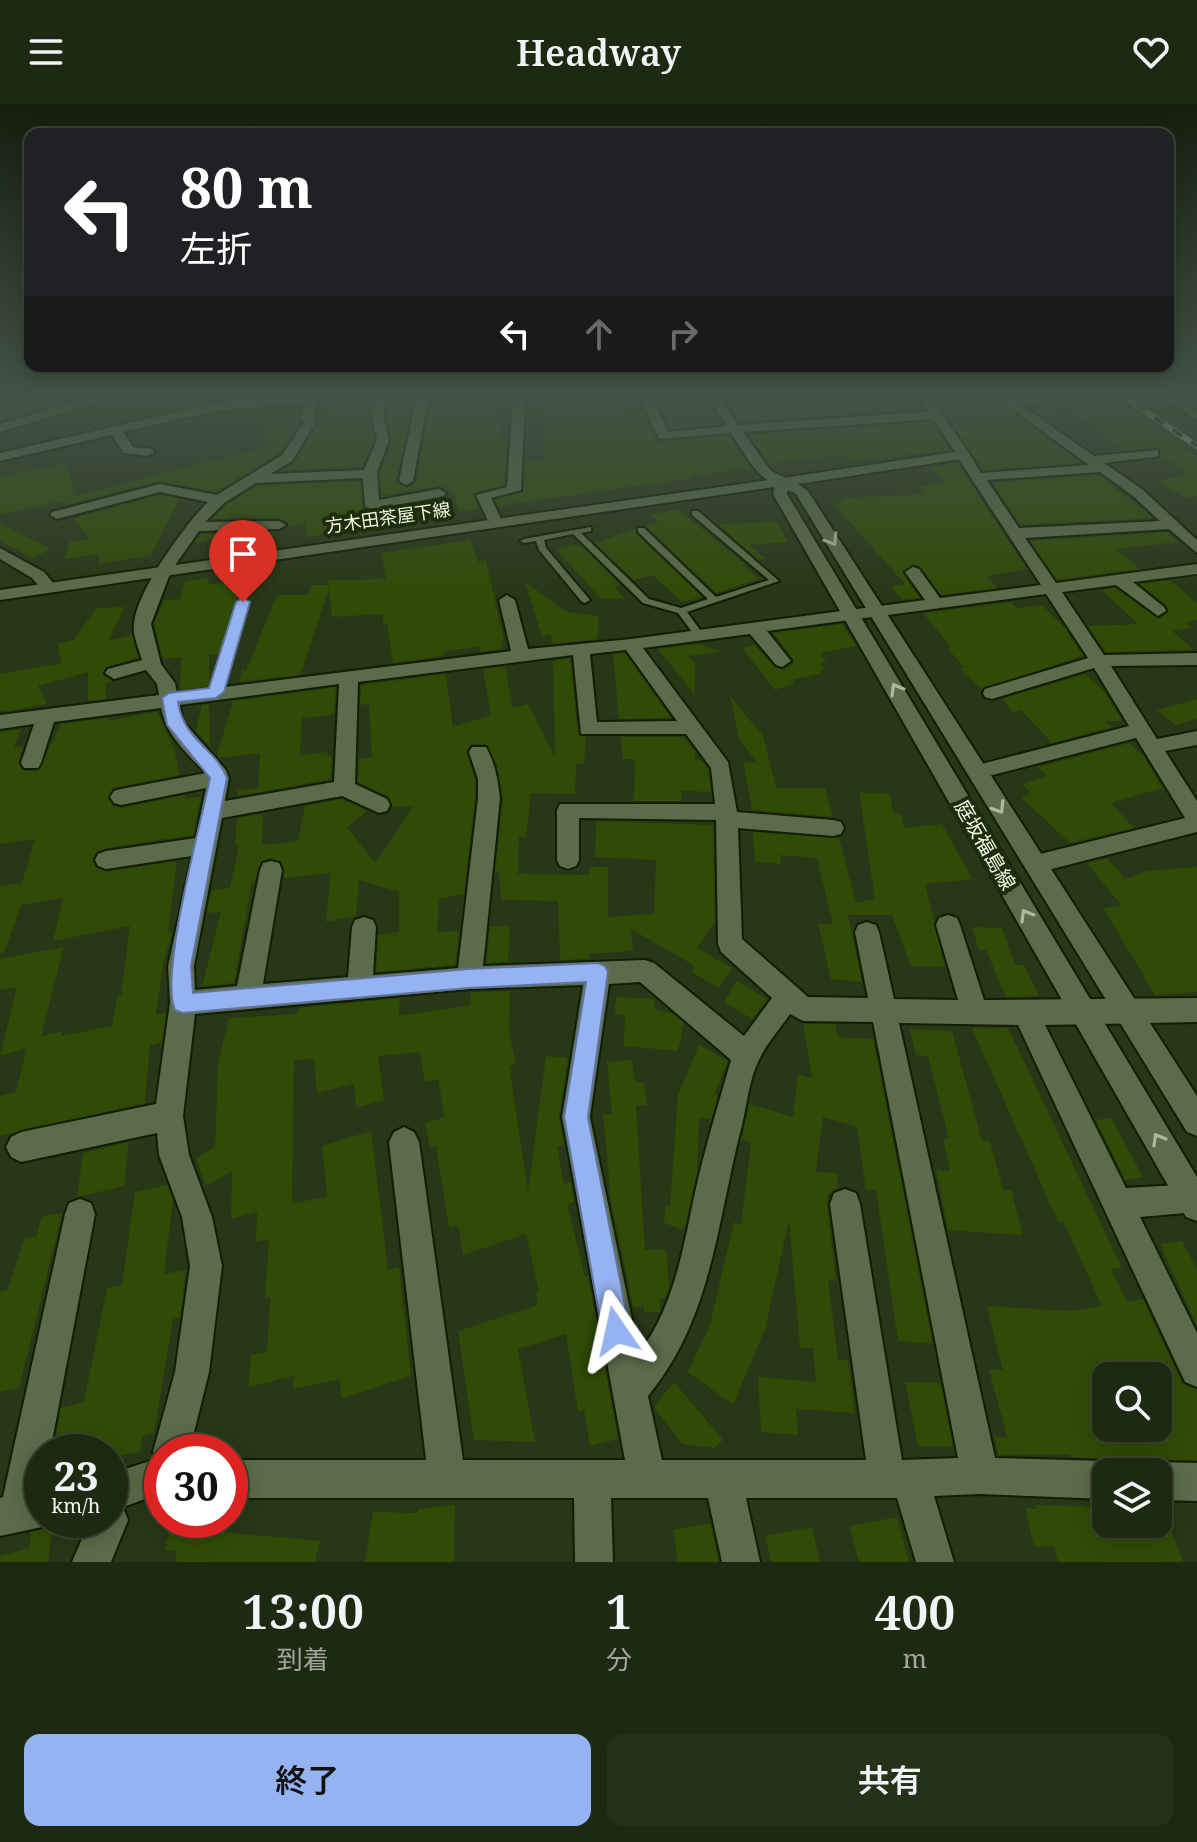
<!DOCTYPE html>
<html lang="ja">
<meta charset="utf-8">
<style>
body{margin:0;font-family:"Noto Serif","Noto Sans JP",serif;background:#26311a;color:#f1f3f6;height:100vh;display:flex;flex-direction:column;font-size:30px;white-space:nowrap}
*{box-sizing:border-box;margin:0}
p{font-size:26px;color:#a1a69f}
.icon{flex:none;width:44px;height:44px;fill:none;stroke:currentColor;stroke-width:2;stroke-linecap:round;stroke-linejoin:round}
.map{position:relative;height:1458px;overflow:hidden}
.sheet{display:flex;flex-direction:column;background:#1e2911;flex:1}
.sheet>*{flex:none}
.top-card{position:absolute;left:24px;top:24px;width:1150px;height:244px;border-radius:16px;box-shadow:0 4px 20px #0003,0 0 0 2px #3c4531;background:#202124;color:#fff;overflow:hidden}
.controls{position:absolute;left:1092px;top:1258px;display:grid;gap:16px}
.controls a{display:grid;place-items:center;width:80px;height:80px;border-radius:16px;background:#1e2911;box-shadow:0 4px 20px #0003,0 0 0 2px #3c4531;font-size:40px}
.speed{position:absolute;left:24px;top:1330px;display:flex;gap:16px;font-size:40px;font-weight:700;text-align:center}
.speed>*{display:grid;place-content:center;width:104px;height:104px;border-radius:50%;background:#1e2911;box-shadow:0 4px 20px #0003,0 0 0 2px #3c4531;line-height:1}
.speed small{font-size:20px;font-weight:400}
.speed .limit{border:12px solid #d22;background:#fff;color:#111}
.pin{position:absolute;display:grid;place-items:center;width:68px;height:68px;color:#fff;margin:-82px -34px;border-radius:50% 50% 50% 0;rotate:-45deg;box-shadow:0 0 8px #0007}
.pin .icon{rotate:45deg}
.me{position:absolute;width:88px;margin:-44px;rotate:349deg;stroke-linejoin:round;filter:drop-shadow(0 0 6px #0008)}
.turn{display:flex;align-items:center;gap:28px;height:168px;padding:0 24px;font-size:36px}
.turn .icon{width:104px;height:104px;stroke-width:2.5}
.turn b{display:block;font-size:56px;line-height:68px}
.lanes{display:flex;align-items:center;height:76px;padding:0 24px;background:#0003;justify-content:center;gap:40px;direction:ltr}
.lanes .off{opacity:.35}
.eta{display:flex;justify-content:space-evenly;align-items:center;height:136px;text-align:center}
.eta b{font-size:48px;font-weight:600;line-height:56px}
.button{display:flex;gap:16px;margin-top:auto;padding:16px 24px}
.button a{flex:1;height:92px;border-radius:16px;background:#95b2f1;color:#111;font-size:32px;font-weight:600;line-height:92px;text-align:center}
.button a+a{background:#26311a;color:#f1f3f6}
header{display:flex;justify-content:space-between;align-items:center;height:104px;padding:0 24px;background:#1e2911;font-size:36px;font-weight:600}
.map>svg:first-child{display:block}
.building{fill:#304b06;fill-rule:evenodd}
.lines{fill:none;stroke-linecap:round;stroke-linejoin:round}
.service-casing{stroke:#111e01;stroke-width:4}
.minor-casing{stroke:#111e01;stroke-width:4}
.tertiary-casing{stroke:#111e01;stroke-width:4}
.secondary-casing{stroke:#111e01;stroke-width:4}
.service{fill:#5b6c4a;fill-rule:evenodd}
.minor{fill:#5b6c4a;fill-rule:evenodd}
.tertiary{fill:#5b6c4a;fill-rule:evenodd}
.secondary{fill:#5b6c4a;fill-rule:evenodd}
.rail-casing{stroke:#a0ac93;stroke-width:6}
.rail{stroke:#1f2d0d;stroke-width:4;stroke-dasharray:11;stroke-linecap:butt}
.oneway{stroke:#acba9f}
.route{fill:#95b2f1;stroke:#61749d;stroke-width:2}
.labels{text-anchor:middle;stroke-width:8;stroke-linejoin:round;paint-order:stroke}
.far-street-label{font-size:18px;fill:#eff9e5;stroke:#1f2d0d}
.street-label{font-size:20px;fill:#eff9e5;stroke:#1f2d0d}
</style>
<header><svg class="icon" aria-label="menu" viewBox="0 0 24 24"><path d="M4 6h16M4 12h16M4 18h16"/></svg>Headway<svg class="icon" aria-label="heart" viewBox="0 0 24 24"><path d="M12 20l-8-8c-3-5 5-10 8-4 3-6 11-1 8 4z"/></svg></header>
<div class="map">
<svg width="1197" height="1458" viewBox="0 0 1197 1458">
<rect width="100%" height="100%" fill="#283717"/>
<path class="building" d="M0 289H40L46 303 0 317Z
M190 289H239L241 293 199 300Z
M808 289H872L859 295 868 301 917 296 923 305 740 318 724 295Z
M931 289H987L1081 359 983 366Z
M1082 289H1106L1112 292 1197 353V392L1185 394 1160 377 1189 370 1161 352 1160 344 1123 346 1072 308 1039 310 1029 303 1080 298Z
M660 296H705L722 320 670 325Z
M501 298 499 334 507 333 504 381 473 390 479 405 459 408 451 385 438 382 382 392 380 368 392 337 386 310 389 300 412 299 396 376 407 384 416 378 430 299Z
M371 300 368 311 374 336 362 363 282 366 295 359 319 317 332 313 330 302Z
M563 301H622V306L627 309 643 308 659 338 729 332 751 365 697 370 691 371 693 374 498 402 495 396 523 388 525 356H545L539 302Z
M281 308 289 325 297 323 280 349 216 388 159 377 66 401 62 397 0 411V373L65 359 77 392 267 342 258 312Z
M932 318 950 346 850 357 842 351 770 360 749 331Z
M957 359 1027 465 987 472 998 484 941 491 921 463 911 460 903 470 920 494 902 496 891 482 905 480 849 417H846L834 399 843 398 840 394 924 390 918 383 946 379 930 363Z
M1099 371 1153 414 1021 421 992 379Z
M360 377 363 407 332 412 335 429 307 433 305 420 288 423 287 418 279 414 212 415 226 401 257 382Z
M160 391 179 395 151 451 98 460 99 450 65 455 69 438 90 435 74 414Z
M677 405 745 460 742 461 759 475 716 489 646 422 658 419 651 411Z
M777 418 788 438 749 441 765 454 759 456 718 420Z
M0 419 51 445 32 454 0 437Z
M635 425 636 430 702 493 682 498 653 471 634 476 595 439Z
M275 428 273 434 195 438 201 430Z
M1167 428 1178 438 1116 445 1140 465 1057 476 1030 437Z
M470 436 478 458 486 456 504 537 501 538 502 545 480 548 479 542 443 548 444 552 393 559 387 520H383V510L332 513 329 484 300 571 239 578 243 564 246 568 275 495 280 491H308L311 481H329L328 476 386 475 381 449Z
M575 441 582 443 620 481 614 483 625 495 600 494 557 446Z
M209 474 208 481 243 475V492L235 497 219 550 209 551V582L180 586 181 553 163 555 154 520 164 496 180 495 185 477Z
M1170 476 1197 499V516L1185 518 1192 524 1172 527 1194 546 1106 548 1088 522 1138 520 1102 486 1115 484 1158 515 1169 508 1167 502 1140 480Z
M525 478 567 508 599 512 597 535 552 540 551 531 542 532Z
M1011 498 1017 504 1042 501 1064 523 1083 552 982 585 960 565 964 564 947 543H951L923 509Z
M125 503 108 537 132 531 138 554 106 563 102 570 112 577 106 580V595L88 597V568L38 582 47 600 0 608V570L61 559 58 540 74 536 96 504Z
M842 520 856 542 820 549 826 558 820 560 824 565 820 566 822 569 792 576 795 579 775 586 742 544 755 541 774 563 784 566 793 560V555L773 529Z
M699 540 721 548 688 552 695 560V591L658 545Z
M625 549 671 614 619 615 613 550Z
M570 554 578 630 586 633 584 660H576L575 690 531 689 526 733H519L518 770 589 771V763H608V813L654 810 656 756 595 753 596 717 713 721 715 818 697 844 732 864 719 884 692 868 695 862 631 825 633 847 589 850V855L560 856 558 797 501 796 499 768H495L503 694 497 660 486 640H472L466 646 475 675V694L464 790 439 795 437 828 459 827 455 861 376 868 378 831 399 828V788L359 776 356 812 326 818 331 769 284 774 282 758 270 754 260 758 255 777 252 778 234 879 202 882 221 808 207 809 208 802 212 786 230 784 239 741 235 742 237 714 263 710 262 741 294 738 298 735 305 702 342 695 367 707 347 723 375 759 413 703 393 702 388 692 358 678 359 655 372 653 369 600 360 601 361 581 446 570 453 623 491 611 483 565 505 563 513 604 528 600 555 653 553 557Z
M1085 570 1104 587 1122 617H1104L1112 623 1052 639 1021 606 1013 608 1002 595Z
M336 583 334 611 302 614 300 651 328 648 327 652H332L331 675 238 692V686L258 684 260 649 220 654 217 651 233 597Z
M730 592 763 632 776 684H825L833 713 752 706 743 658 758 659 739 635Z
M1197 595V615L1175 621 1157 606Z
M209 600 210 643 196 627 202 601Z
M157 608 174 644 180 671 113 684 108 695 113 702 122 704 185 691 186 694 201 693 193 731 106 744 97 747 92 755 95 763 106 768 177 757 168 829 172 828 163 861 156 911 166 908 162 938 150 941 145 999 0 1032V992L16 988 27 944 0 952 17 883 0 886V855L64 843 41 932 62 928 61 932 112 922 117 893 121 892 130 822 53 837 63 794 21 801 4 849H0V782L22 779 35 735 0 740V628L21 625 14 644 23 642 18 661 24 667H38L61 620 107 614V617Z
M620 633H683L695 647V656H701L708 665 711 688 682 687 681 697H634L635 655H623Z
M1129 639 1143 652 1163 684 1111 699 1134 724 1070 739 1021 693 1032 690 1022 680 1047 672 1038 663Z
M859 688 890 690 893 709 901 710 904 724 942 720 972 775 925 780 945 863 911 862 892 811H848L862 878 831 875 818 820H833L817 754 780 751 781 760 755 758 753 728 839 734 856 799 875 795Z
M1107 754 1125 775 1148 767 1197 763V888L1155 891 1103 804 1122 802 1087 759Z
M490 822H510L508 858 486 859Z
M972 823 1002 824 1015 861H1024L1039 892 1006 893 986 846H979Z
M737 877 767 895 752 915 724 898Z
M510 887 509 928 516 960 509 962 528 1088 546 952 568 954 559 1013 564 1041 557 1042 564 1080 571 1078 574 1098 567 1100 585 1173 588 1172 618 1335 590 1342 584 1306 578 1308 566 1230 518 1245 535 1338 474 1336 458 1227 538 1201 536 1188 539 1187 526 1130 463 1151 458 1121 449 1124 436 1042 430 1044 425 1019 445 1013 438 975 425 978 420 948 378 952 384 996 356 1004 354 980 317 989 314 955 294 956 292 1100 327 1092 322 1042 371 1027 388 1166 399 1163 411 1272 341 1295 340 1275 293 1285 294 1272 248 1283 251 1251 267 1248 270 1193 265 1194 269 1135 256 1138 257 1108 231 1115 232 1067 206 1082 196 1054 215 1043 218 959 229 914 298 910 299 904 400 894 399 912 470 901 471 888Z
M616 893 654 895V905L673 910 684 919 678 947 624 942 625 911 615 910Z
M803 920H835L838 933 873 935 933 1240 898 1237 876 1086H866L857 1023 823 1013 816 1068 837 1069 838 1084 828 1090 827 1100 836 1177 828 1176 838 1256H848L855 1309 796 1305 798 1331 761 1328 758 1273 816 1278 813 1244H800L789 1116 765 1225 733 1301 688 1268 710 1221 734 1118 741 1121 751 1038 742 1035 749 1000 793 1013 798 970 812 974Z
M972 924H1008L1122 1164 1111 1165 1127 1198 1143 1195 1182 1279 1197 1286V1356H1127L1071 1353 1070 1350 999 1351 994 1333H1007L989 1266H1003L987 1202 1071 1207 1102 1202 1063 1117 1058 1118ZM1106 1272H1158V1324H1106Z
M910 925 952 927 982 1037H990L1003 1086H1011L1023 1131 948 1126 936 1066 950 1067 943 1035H949L928 952 916 951Z
M699 941 728 957 714 990 718 991 711 1016 699 1014 697 1069 684 1126 664 1119 665 1102H670L678 991Z
M632 956 635 978H644L647 1001 636 1002 645 1146H666L669 1183 665 1194 660 1195V1208H644V1203H633L611 1097 603 1010H612L607 958Z
M1112 1014 1117 1025 1143 1073 1125 1076 1096 1016Z
M129 1038 124 1082 77 1093 83 1049Z
M167 1081 173 1096 164 1170 186 1166 180 1214 173 1215 154 1329 142 1332 140 1347 110 1355V1348H53L61 1304 84 1298 107 1184 122 1181 135 1088Z
M62 1109 19 1284 0 1288V1188L8 1186 24 1134 36 1133 42 1112Z
M1182 1137 1197 1165V1222L1160 1140Z
M674 1278 723 1336 714 1344 682 1340 654 1303Z
M905 1278 940 1279 953 1342H918Z
M455 1401 454 1458H365L373 1408 418 1409V1405Z
M1035 1401 1095 1403 1100 1420H1169L1183 1458H1058L1054 1443 1034 1442 1025 1404 1036 1405Z
M897 1413 909 1458H859L849 1422Z
M172 1416H222L220 1428 320 1437 315 1458H175L177 1446H165Z
M710 1419 719 1458H678L674 1426Z
M53 1421 48 1458H0V1452L29 1444 31 1428Z
M812 1423 820 1458H771L765 1432Z"/>
<g class="lines">
<defs>
<path id="service" d="M692 407H698L779 477 687 508 703 530 698 533 695 532 678 509 643 499 573 430 544 436 546 444 590 496 585 499 582 498 539 446 536 437 524 439 520 437 524 435 591 423V427L581 429 649 495 681 504 708 495 638 428V424H644L716 493 769 476 692 411Z
M243 495 248 498 221 588 216 591 212 590 211 588 238 498Z"/>
<path id="minor" d="M104 289 124 291 0 328V320Z
M302 289H735L719 293 738 321 937 307 943 311 937 315 743 328 771 367 788 375V381C760 384 745 349 731 329L659 335 640 294 525 295 521 386 491 394 503 419 496 423 489 419 476 391 507 383 513 295 428 296 413 377 406 381 399 377 416 296 387 297 383 310 389 336 377 368 379 396 439 385 446 389 444 392 372 406 365 402 363 374 256 379 224 399 205 418 279 417 286 421 279 425 199 427 171 467 151 520 161 560 175 579 177 589 511 547 499 496 507 491 515 496 528 545 631 535 925 496 905 468 913 463 919 465 940 494 1041 481 956 351 968 348 981 369 1089 361 990 289H1003L1011 294 1079 289V295L1075 296 1021 301 1094 352 1158 346V352L1153 353 1104 359 1143 386 1197 436V449L1169 425 1025 434 1056 479 1197 460V470L1133 478 1164 503 1166 507 1158 512 1116 481 1062 488 1104 551 1197 549V561L1111 562 1157 635 1197 627V641L1165 647 1197 697V728L1036 769 1028 766 1025 760 1028 754 1036 751 1185 714 1136 634 977 675 970 673 967 668 970 663 1129 622 1094 564 992 595 985 593 983 589 985 585 1088 554 1046 490 767 527 791 557 782 563 776 561 750 530 643 544 728 658 737 708 833 716 841 718 844 724 841 730 833 732 738 724 742 835 808 893 868 894 855 828 858 821 867 818 876 821 879 828 894 895 958 896 936 821 939 814 948 811 957 814 960 821 984 896 1197 894V918L1045 921 1126 1084 1197 1080V1108L1140 1113 1197 1229V1283L1185 1278 1018 921 899 919 995 1354 1106 1357 1119 1363 1121 1368H1106V1395L980 1390 934 1392 954 1458H916L897 1394H746L760 1458H722L708 1394H611L613 1458H575L574 1394H230V1356H426L389 1038 394 1028 404 1023 414 1028 419 1038 463 1356H625L562 1013 583 881 469 885 195 910 183 1012 189 1051 212 1113 222 1162 209 1268 189 1348H162V1389L123 1403 128 1416 111 1458H72L90 1416H110V1370L156 1355 153 1348 175 1268 190 1162 182 1113 159 1051 157 1029 21 1058 11 1053 6 1043 11 1033 21 1028 156 1000 170 899 168 862 192 752 106 765 98 762 95 756 98 750 106 747 196 734 206 684 121 701 114 699 110 693 114 687 121 685 206 669C187 650 166 631 161 604L54 618 41 659 38 664H24L21 659 34 620 0 625V611L159 591 157 580 146 566 114 575 105 569 108 565 142 556C139 545 132 530 134 519 137 487 185 420 208 398L160 388 57 415 50 411 52 408 160 380 217 391 282 351 304 318 301 313 306 299 215 307 123 328 133 343 152 345 154 348 147 352 124 349 112 331 0 357V349L215 299ZM652 293H707L727 322 668 328ZM318 297H375L371 310 377 336 364 366 270 370 292 357 316 318 313 313ZM1100 368 1133 392 1160 417 1019 424 987 376ZM626 546 677 617 597 618 590 550ZM573 551 581 630H686L711 664 715 700H560L557 706V756L560 762 568 765 576 762 579 756V714L716 716 718 840 721 848 772 894 744 932 654 859 645 856 483 862 500 694C498 676 495 659 486 643H472L469 648 478 675V694L458 864 373 871 376 823 373 816 364 813 355 816 352 823 348 873 263 880 282 766 279 759 271 757 263 759 260 766 237 882 195 886 194 862 222 714 342 692 379 709 387 707 390 701 387 695 355 680 358 578ZM339 580 334 678 225 697 229 674 226 666 182 616 180 601ZM640 878 731 956C721 991 710 1027 701 1063 685 1126 680 1195 639 1249L590 1013 609 880ZM790 910 803 917 873 918 958 1354 902 1356 860 1100 856 1089 845 1085 834 1089 830 1100 866 1356H662L648 1292C713 1213 717 1116 742 1021 747 1001 749 975 759 956 766 940 780 925 790 910Z
M885 289H922L916 293 868 298 862 294Z
M1154 289H1168L1197 307V316Z
M0 444 44 468 57 484 55 487H43L32 474 0 455Z
M80 1095 91 1099 95 1110 50 1348H42V1416H56L42 1423 0 1432V1394L3 1393 65 1110 69 1099Z
M1158 1358 1197 1359V1397L1158 1396V1368H1143L1145 1364Z"/>
<path id="tertiary" d="M783 374 788 375V381L0 496V486Z"/>
<path id="secondary" d="M916 289H928L970 351 968 354 798 380 808 387 1197 992V1032L1187 1028 796 390 788 386 787 390 1197 1073V1117L1186 1113 773 390 776 378 783 374 955 348Z"/>
</defs>
<use href="#service" class="service-casing"/>
<use href="#minor" class="minor-casing"/>
<use href="#tertiary" class="tertiary-casing"/>
<use href="#secondary" class="secondary-casing"/>
<use href="#service" class="service"/>
<use href="#minor" class="minor"/>
<use href="#tertiary" class="tertiary"/>
<use href="#secondary" class="secondary"/>
<defs>
<path id="rail" d="M1118 289 1197 342"/>
</defs>
<use href="#rail" class="rail-casing"/>
<use href="#rail" class="rail"/>
</g>
<defs><path id="oneway-chevron" d="M-2-3.5L2.5 0L-2 3.5" fill="none" stroke-width="1.6" stroke-linecap="round" stroke-linejoin="round" transform="scale(2)"/></defs>
<g class="oneway">
<use href="#oneway-chevron" transform="translate(832 436) rotate(58)"/>
<use href="#oneway-chevron" transform="translate(896 585) rotate(-120)"/>
<use href="#oneway-chevron" transform="translate(999 704) rotate(58)"/>
<use href="#oneway-chevron" transform="translate(1026 811) rotate(-120)"/>
<use href="#oneway-chevron" transform="translate(1158 1035) rotate(-120)"/>
</g>
<linearGradient id="sky" x2="0" y2="1"><stop stop-color="#161e0d"/><stop offset="0.59" stop-color="#425347"/><stop offset="1" stop-color="#425347" stop-opacity="0"/></linearGradient>
<rect width="1197" height="493" fill="url(#sky)"/>
<path class="route" d="M243 494 250 498 224 588 216 594 178 598C184 637 215 643 227 674L191 862 193 889 469 865 598 859 605 862 608 868 588 1013 630 1227 626 1237 616 1241 607 1237 602 1227 564 1013 586 878 469 884 183 909 175 906C159 871 201 719 210 674L167 621 162 594 169 589 209 584 236 498Z"/>
<g class="labels">
<g class="far-street-label">
<text transform="translate(388 414) rotate(-8)" y="6">方木田茶屋下線</text>
</g>
<g class="street-label">
<text transform="translate(985 741) rotate(60)" y="7">庭坂福島線</text>
</g>
</g>
</svg>
<div class="controls">
<a><svg class="icon" aria-label="search" viewBox="0 0 24 24"><circle cx="10" cy="10" r="6"/><path d="M15 15l6 6"/></svg></a>
<a><svg class="icon" aria-label="layers" viewBox="0 0 24 24"><path d="M12 4l9 5-9 5-9-5zM3 14l9 5 9-5"/></svg></a>
</div>
<div class="speed"><div>23<small>km/h</small></div><div class="limit">30</div></div>
<div class="pin" style="left:243px;top:498px;background:#d93025"><svg class="icon" aria-label="arrive" viewBox="0 0 24 24"><path d="M6 21V4h12l-3 4 3 4H6"/></svg></div>
<svg class="me" style="left:616px;top:1227px" viewBox="-20 -20 40 40"><path d="M0-17L14 15 0 8-14 15z" fill="#95b2f1" stroke="#fff" stroke-width="4"/></svg>
<div class="top-card">
<div class="turn"><svg class="icon" aria-label="left" viewBox="0 0 24 24"><path d="M17 20v-9H6M10 6l-5 5 5 5"/></svg><div><b>80 m</b>左折</div></div>
<div class="lanes"><svg class="icon" aria-label="left" viewBox="0 0 24 24"><path d="M17 20v-9H6M10 6l-5 5 5 5"/></svg><svg class="icon off" aria-label="ahead" viewBox="0 0 24 24"><path d="M12 20V5M6 11l6-6 6 6"/></svg><svg class="icon off" aria-label="right" viewBox="0 0 24 24"><path d="M7 20v-9h11M14 6l5 5-5 5"/></svg></div>
</div>
</div>
<section class="sheet">
<div class="eta">
<div><b>13:00</b><p>到着</p></div>
<div><b>1</b><p>分</p></div>
<div><b>400</b><p>m</p></div>
</div>
<div class="button"><a>終了</a><a>共有</a></div>
</section>
